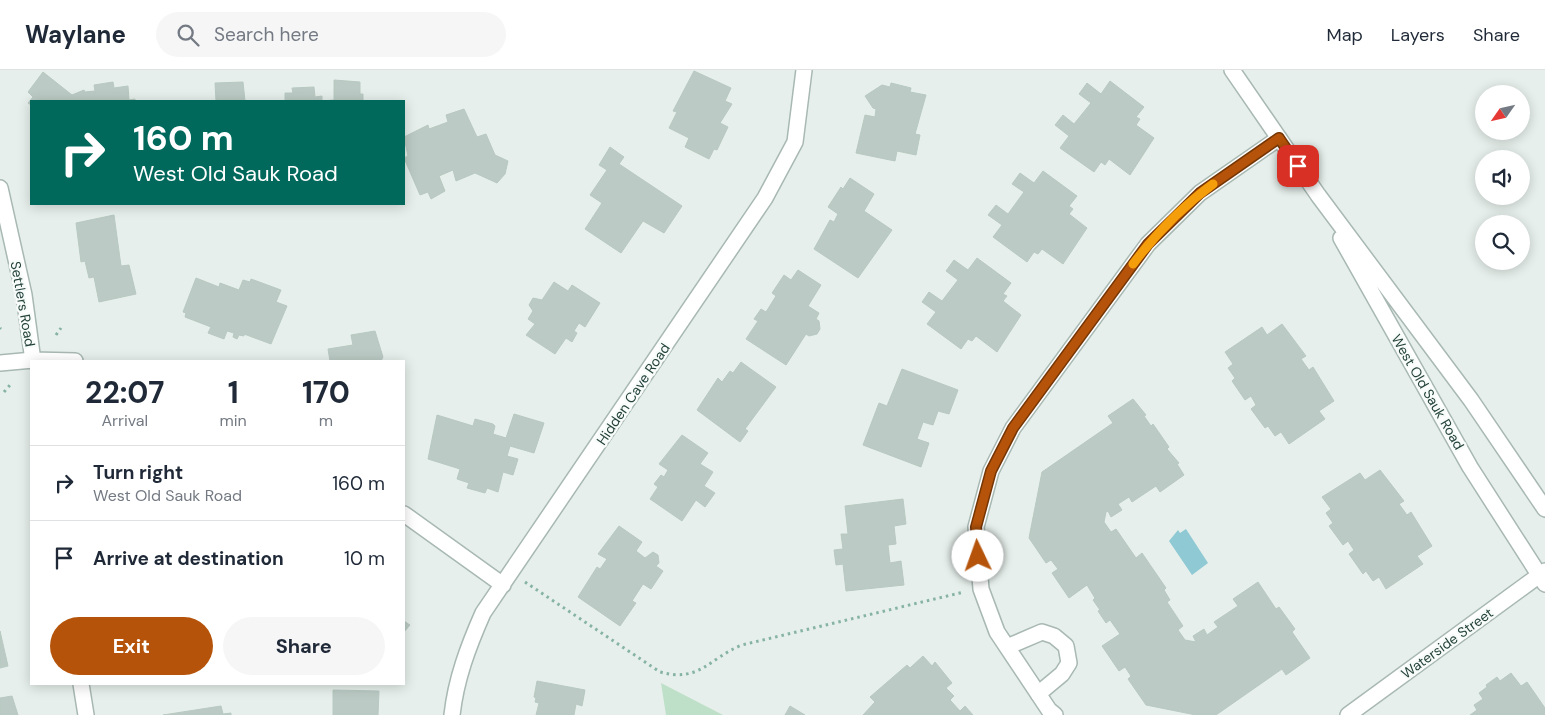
<!DOCTYPE html>
<style>
body{margin:0;font-family:"DM Sans",sans-serif;background:#f6f6f7;color:#1f2937;height:100vh;display:flex;flex-direction:column;font-size:19px;white-space:nowrap}
*{box-sizing:border-box;margin:0}
p{font-size:16px;color:#747a83}
.icon{flex:none;width:28px;height:28px;fill:none;stroke:currentColor;stroke-width:2;stroke-linecap:round;stroke-linejoin:round}
.map{position:relative;flex:1;overflow:hidden}
.side{position:absolute;left:30px;top:290px;width:375px;height:325px;display:flex;flex-direction:column;background:#fff;border-radius:0px;box-shadow:0 2px 12px #0003}
.side>*{flex:none}
.guide{position:absolute;left:30px;top:30px;width:375px;height:105px;border-radius:0px;box-shadow:0 2px 12px #0003;background:#00695c;color:#fff;overflow:hidden}
.needle{width:32px;rotate:236deg}
.buttons{position:absolute;left:1475px;top:15px;display:grid;gap:10px}
.buttons a{display:grid;place-items:center;width:55px;height:55px;border-radius:50%;background:#fff;box-shadow:0 2px 12px #0003;font-size:25px}
.pin{position:absolute;display:grid;place-items:center;width:42px;height:42px;color:#fff;margin:-21px;border-radius:10px;box-shadow:0 2px 8px #0006}
.me{position:absolute;width:55px;margin:-28px;rotate:357deg;stroke-linejoin:round;filter:drop-shadow(0 0 4px #0008)}
.turn{display:flex;align-items:center;gap:18px;height:105px;padding:0 20px;font-size:22px}
.turn .icon{width:65px;height:65px;stroke-width:2.5}
.turn b{display:block;font-size:35px;line-height:42px}
.eta{display:flex;justify-content:space-evenly;align-items:center;height:85px;text-align:center}
.eta b{font-size:30px;font-weight:700;line-height:35px}
.action{display:flex;gap:10px;margin-top:auto;padding:10px 20px}
.action a{flex:1;height:58px;border-radius:30px;background:#b45309;color:#fff;font-size:20px;font-weight:700;line-height:58px;text-align:center}
.action a+a{background:#f6f6f7;color:#1f2937}
ul{padding:0;list-style:none}
li{display:flex;align-items:center;gap:15px;height:75px;padding:0 20px;border-top:1px solid #e0e1e3}
li div{flex:1}
li b{display:block;font-size:19px}
li em{font-style:normal}
header{display:flex;align-items:center;gap:30px;box-sizing:border-box;height:70px;padding:0 25px;background:#fff;border-bottom:1px solid #e0e1e3}
header strong{font-size:24px}
nav{display:flex;gap:28px;margin-inline-start:auto;font-size:18px}
.search{width:350px;height:45px;background:#f6f6f7;display:flex;align-items:center;gap:12px;box-sizing:border-box;padding:0 18px;border-radius:28px;color:#747a83;font-size:19px}
.map>svg:first-child{display:block}
.green{fill:#bfe0c8}
.water{fill:#8ec9d4}
.building{fill:#bbcac4;stroke:#b8c9c2}
.lines{fill:none;stroke-linecap:round;stroke-linejoin:round}
.minor-casing{stroke:#a8b8b2;stroke-width:18}
.path{stroke:#86b3a5;stroke-width:3;stroke-dasharray:2.5 4;stroke-linecap:butt}
.minor{stroke:#fff;stroke-width:15}
.route-casing{stroke:#753606;stroke-width:12}
.route{stroke:#b45309;stroke-width:9}
.slow{stroke:#f59e0b;stroke-width:9}
.labels{text-anchor:middle;stroke-width:4.5;stroke-linejoin:round;paint-order:stroke}
.street-label{font-size:14px;fill:#24423a;stroke:#f7fbf9}
</style>
<header>
<strong>Waylane</strong>
<div class="search"><svg class="icon" aria-label="search" viewBox="0 0 24 24"><circle cx="10" cy="10" r="6"/><path d="M15 15l6 6"/></svg>Search here</div>
<nav><a>Map</a><a>Layers</a><a>Share</a></nav>
</header>
<div class="map">
<svg width="1545" height="645" viewBox="0 0 1545 645">
<rect width="100%" height="100%" fill="#e6efeb"/>
<path class="green" d="M661 613 723 645H666Z"/>
<path class="water" d="M1186 459 1208 493 1192 505 1169 471 1178 460 1180 463Z"/>
<path class="building" d="M694 1 731 18 725 31 732 34 720 53 728 57 717 80 714 79 709 89 685 77 689 68 669 58 677 42 673 41Z
M43 2 72 25 84 20 85 22 95 21 94 15 113 12 114 18 128 16 129 30 135 29V31H31V35L28 33 33 27 28 22Z
M334 10 360 12V24H363V31H285V23H293L292 18 314 17 315 27 322 26V31L334 30Z
M1110 11 1144 37 1136 47 1140 49 1136 55 1154 68 1130 105 1109 89 1105 95 1101 92 1094 102 1060 78 1069 66 1055 55 1063 45 1074 54 1091 33 1079 24 1087 13 1101 24Z
M243 12 245 31H216L215 13Z
M891 13 911 18 910 22 926 25 915 64 920 65 916 85 897 81 895 91 856 83 865 45 875 47 876 39 873 38 865 26 882 15 890 17Z
M464 39 477 67 486 64 495 85 508 91 505 104 497 113 475 103 456 111 453 100 439 106 445 121 431 129 428 122 420 125 404 88 408 86 404 67 428 55 429 59 448 52 446 45Z
M610 77 624 87 619 94 682 136 664 163 643 151 621 183 585 159 602 133 590 125 607 100 599 95Z
M1043 101 1077 126 1069 136 1073 139 1069 144 1087 158 1063 194 1042 179 1038 184 1034 182 1027 192 993 167 1002 155 988 145 996 135 1008 144 1024 122 1012 114 1020 103 1034 113Z
M850 108 874 124 864 141 892 160 858 208 814 179 830 150 834 152 838 144 828 137 841 117 843 119Z
M114 145 121 196 129 195 136 224 99 232 94 207 89 208 85 191 81 192 76 153Z
M977 188 1011 213 1003 224 1007 226 1003 231 1021 245 997 282 976 266 972 271 968 269 961 279 927 254 936 242 922 232 929 222 942 231 958 210 946 201 954 190 968 200Z
M798 200 821 215 808 236 819 243 816 249 819 251 820 259 817 264 809 266 806 264 786 295 746 269 758 251 754 249 761 239 766 242 776 226 772 223 784 205 791 210Z
M196 208 219 217 220 213 239 220 243 210 250 212 251 209 281 220 276 232 287 236 271 274 244 264V266L239 265 237 269 233 267 234 263 227 261 224 269 208 263 211 257 185 247 186 243 183 242Z
M554 212 568 221 572 215 600 233 585 257 579 253 574 261 577 263 572 272 566 268 555 284 526 265 535 254 528 249 533 241 529 235 533 228 542 230Z
M1282 254 1306 286 1301 289 1309 300 1313 297 1334 331 1319 341 1325 349 1289 374 1281 362 1275 366 1268 356 1265 358 1251 339 1256 335 1251 326 1245 330 1232 311 1235 308 1228 298 1233 294 1225 282 1262 257 1267 265Z
M375 261 383 287 381 291H330L328 279 353 275 351 265Z
M741 292 776 317 745 359 748 361 740 372 697 340 718 308 722 312 730 301 733 303Z
M902 299 958 320 949 344 938 341 933 355 923 352 917 369 929 373 921 397 863 375 879 333 887 336Z
M1133 329 1146 345 1144 346 1151 356 1153 354 1169 377 1167 379 1179 393 1177 394 1184 405 1160 422 1156 416 1132 432 1129 427 1118 434 1122 440 1111 447 1108 441 1106 442 1104 452 1111 462 1116 459 1136 488 1142 483 1166 518 1164 520 1170 530 1167 532 1183 556 1178 560 1185 570 1196 572 1193 566 1204 559 1207 565 1218 557 1214 552 1238 536 1233 529 1258 512 1276 539 1279 537 1295 559 1292 562 1310 588 1286 605 1282 599 1216 645H1196L1146 635 1128 609 1131 606 1125 597 1119 601 1102 576 1120 564 1110 550 1106 553 1098 541 1100 540 1093 530 1095 528 1087 515 1069 528 1052 503 1058 499 1051 490 1046 493 1029 468 1042 402 1113 353 1108 346Z
M514 344 544 353 534 383 510 376 507 386 518 389 513 405 503 402 498 422 487 418 485 423 467 418 469 413 457 409 460 399 428 389 437 345 473 356 475 349 493 354 495 356 493 364 506 368Z
M682 365 708 383 700 394 713 402 704 416 715 423 705 437 696 430 682 451 650 429 658 417 654 414 661 405 664 407 668 400 659 394Z
M1380 400 1404 431 1399 434 1407 445 1411 442 1432 476 1417 486 1423 494 1386 519 1379 507 1373 511 1366 501 1363 504 1349 484 1354 480 1348 471 1343 475 1329 456 1333 453 1326 443 1331 439 1322 427 1360 403 1365 410Z
M903 429 906 454 894 456 896 474 888 475 890 493 901 491 904 515 846 521 843 494 836 495 834 480 843 479 841 464H848L845 436Z
M619 456 642 472 636 481 645 488 653 482 658 485 659 493 656 496 663 501 651 519 643 514 632 531 636 533 620 556 578 527 597 497 600 499 607 489 598 484Z
M404 551 410 555 404 562Z
M0 561 8 596 0 598Z
M923 586 932 596 935 592 952 613 946 618 954 626 950 630 960 641 965 636 973 645H863L875 632 870 627 907 595 910 598Z
M1511 603 1521 616 1527 612 1545 638V645H1470L1477 640 1474 635 1483 629 1479 623 1487 617 1486 615 1497 607 1500 611Z
M537 611 585 620 582 636 576 634 574 645H536L539 633 535 632 536 628 534 627Z
M333 620 379 621 378 645H333Z
M12 626 18 645H0V628Z
M221 636 223 644 231 643V645H163Z
M790 636 805 645H785Z"/>
<g class="lines">
<defs>
<path id="minor" d="M1232 0 1318 125 1471 330 1545 439
M0 118 24 225 33 291
M1341 168 1470 397 1545 514
M0 293 33 290 75 291
M404 444 503 515
M1007 577 1042 562 1054 566 1066 576 1069 593 1062 604 1038 624
M81 614 86 645
M452 645C456 609 468 577 483 543L765 128 795 72 804 0
M1055 645 1049 640 997 562 981 519 976 457 991 401 1013 358 1148 174 1200 123 1279 68
M1348 645 1545 501"/>
</defs>
<use href="#minor" class="minor-casing"/>
<path class="path" d="M0 258 1 259
M56 265 61 258
M4 322 10 315
M525 512 660 602C700 613 709 588 742 575L964 522"/>
<use href="#minor" class="minor"/>
</g>
<g class="lines">
<defs>
<path id="route" d="M978 486 976 457 991 401 1013 358 1148 174 1200 123 1279 68 1298 96"/>
</defs>
<use href="#route" class="route-casing"/>
<use href="#route" class="route"/>
<path class="slow" d="M1133 194C1155 165 1183 136 1213 114"/>
</g>
<g class="labels">
<g class="street-label">
<text transform="translate(23 234) rotate(80)" y="5">Settlers Road</text>
<text transform="translate(1428 322) rotate(60)" y="5">West Old Sauk Road</text>
<text transform="translate(633 324) rotate(-56)" y="5">Hidden Cave Road</text>
<text transform="translate(1447 573) rotate(-36)" y="5">Waterside Street</text>
</g>
</g>
</svg>
<div class="buttons">
<a><svg class="needle" viewBox="-14 -14 28 28"><path d="M0-13l5 13h-10z" fill="#e53935"/><path d="M0 13l5-13h-10z" fill="#747a83"/></svg></a>
<a><svg class="icon" aria-label="sound" viewBox="0 0 24 24"><path d="M4 9h4l5-4v14l-5-4H4zM17 9q2 3 0 6"/></svg></a>
<a><svg class="icon" aria-label="search" viewBox="0 0 24 24"><circle cx="10" cy="10" r="6"/><path d="M15 15l6 6"/></svg></a>
</div>
<div class="pin" style="left:1298px;top:96px;background:#d93025"><svg class="icon" aria-label="arrive" viewBox="0 0 24 24"><path d="M6 21V4h12l-3 4 3 4H6"/></svg></div>
<svg class="me" style="left:978px;top:486px" viewBox="-20 -20 40 40"><circle r="19" fill="#fff"/><path d="M0-13L10 11 0 6-10 11z" fill="#b45309"/></svg>
<div class="guide">
<div class="turn"><svg class="icon" aria-label="right" viewBox="0 0 24 24"><path d="M7 20v-9h11M14 6l5 5-5 5"/></svg><div><b>160 m</b>West Old Sauk Road</div></div>
</div>
<section class="side">
<div class="eta">
<div><b>22:07</b><p>Arrival</p></div>
<div><b>1</b><p>min</p></div>
<div><b>170</b><p>m</p></div>
</div>
<ul>
<li><svg class="icon" aria-label="right" viewBox="0 0 24 24"><path d="M7 20v-9h11M14 6l5 5-5 5"/></svg><div><b>Turn right</b><p>West Old Sauk Road</p></div><em>160 m</em></li>
<li><svg class="icon" aria-label="arrive" viewBox="0 0 24 24"><path d="M6 21V4h12l-3 4 3 4H6"/></svg><div><b>Arrive at destination</b></div><em>10 m</em></li>
</ul>
<div class="action"><a>Exit</a><a>Share</a></div>
</section>
</div>
